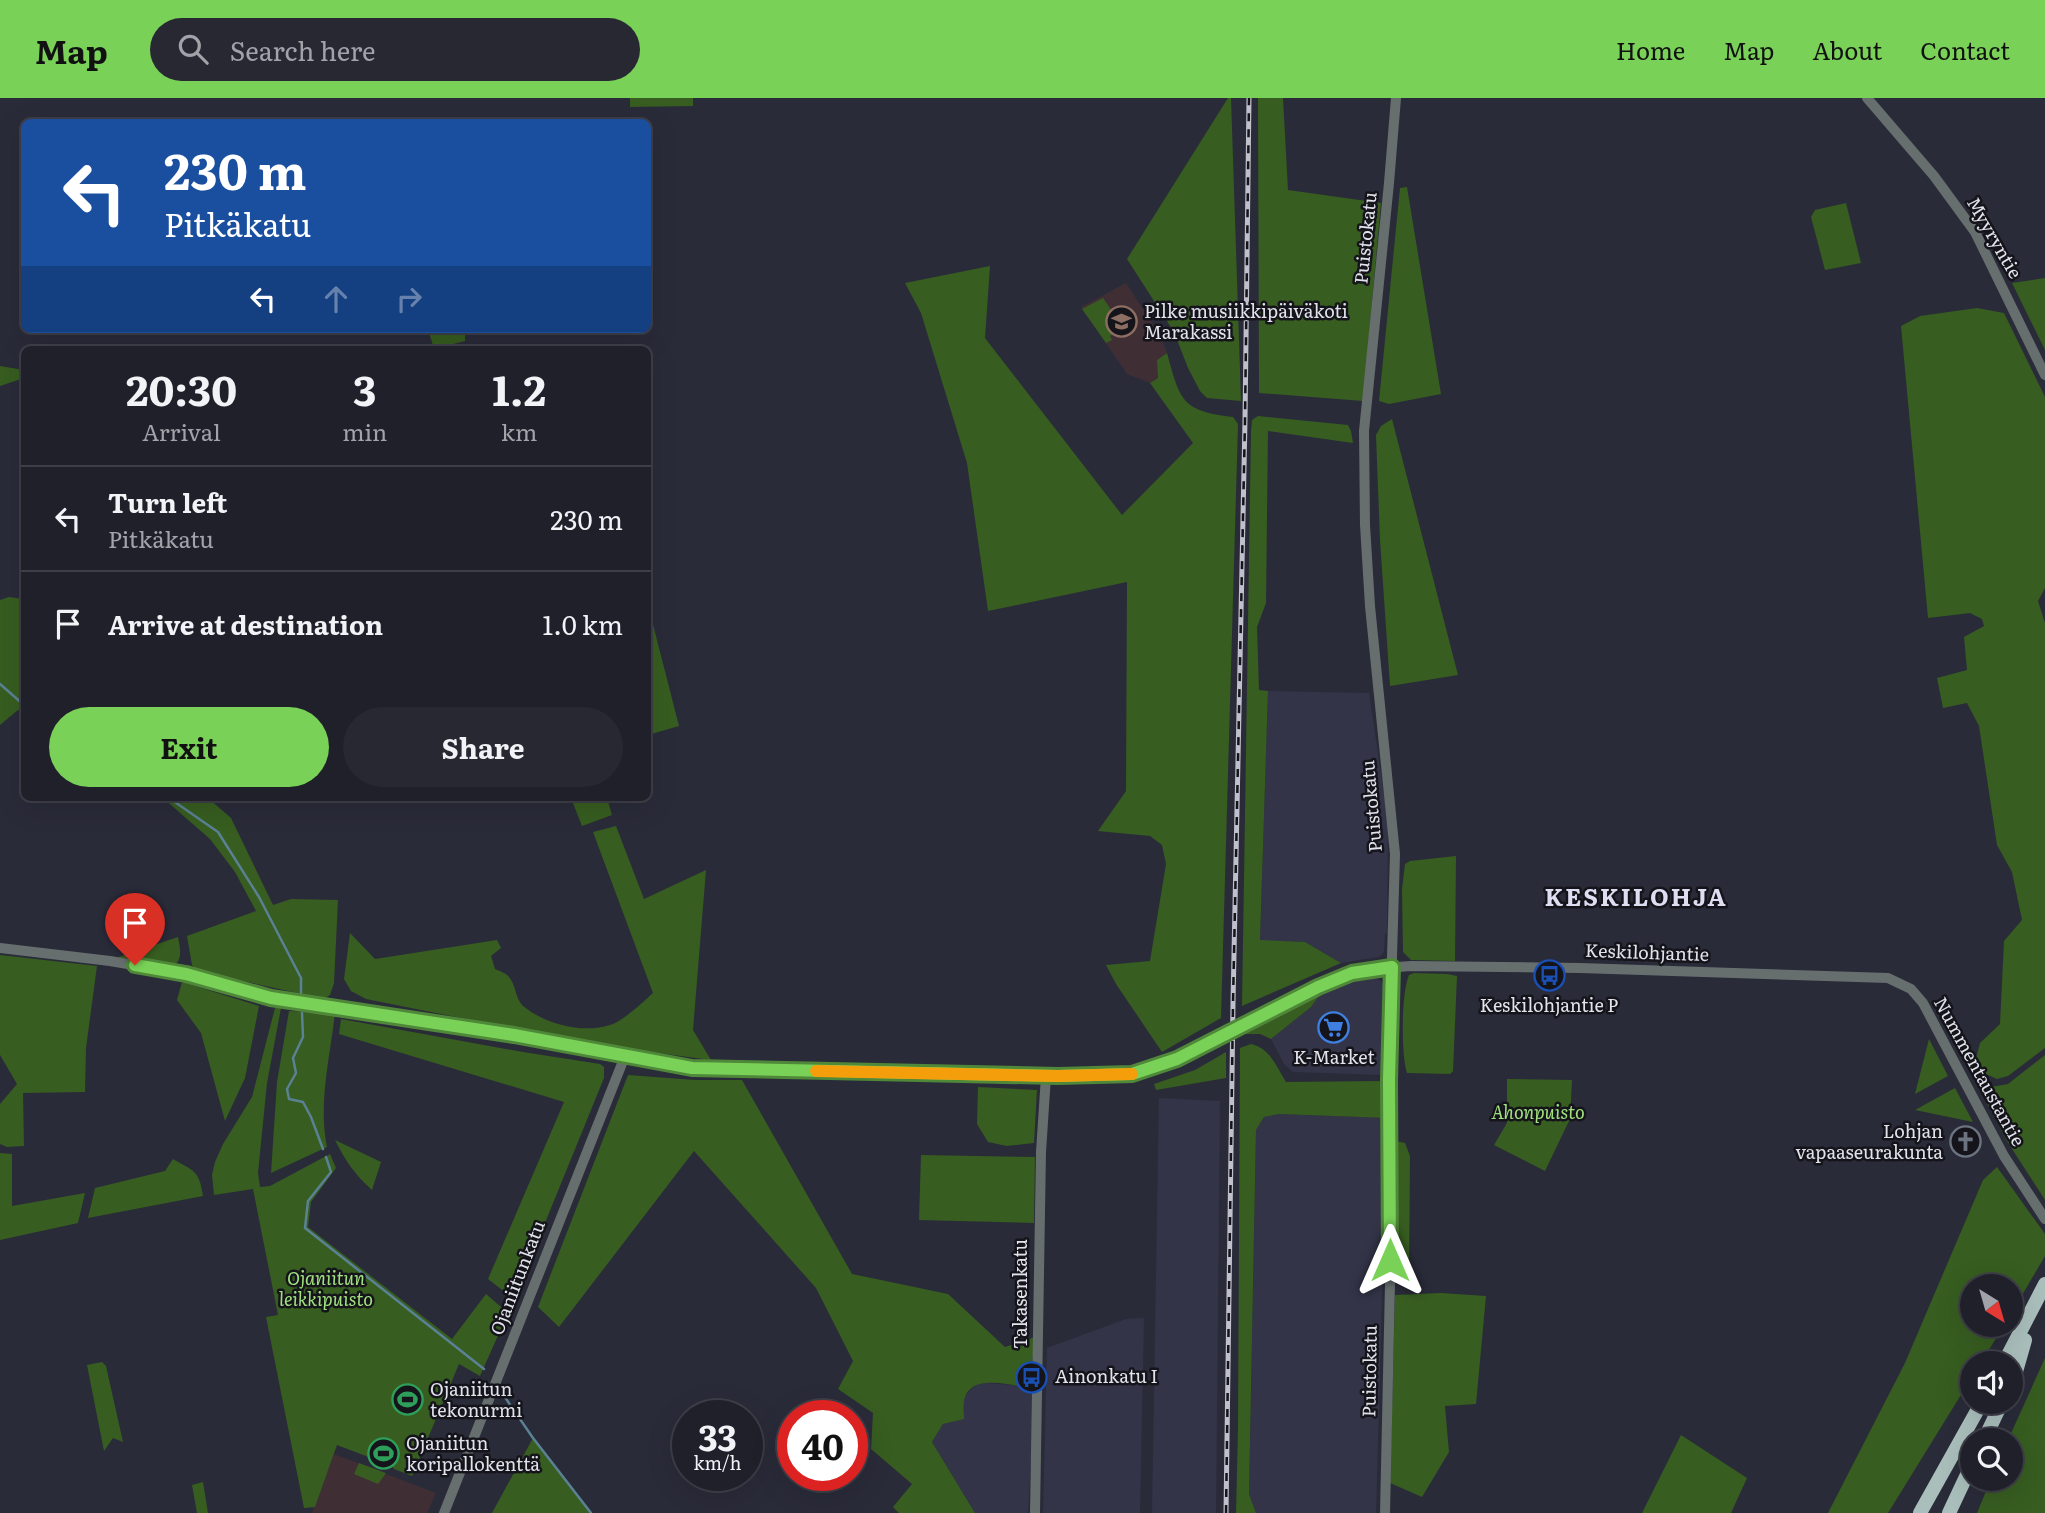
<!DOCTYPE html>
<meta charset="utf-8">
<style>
body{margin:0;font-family:Literata,serif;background:#282833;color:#f1f3f6;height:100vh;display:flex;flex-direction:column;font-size:26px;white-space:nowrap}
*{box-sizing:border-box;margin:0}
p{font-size:23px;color:#a2a3a9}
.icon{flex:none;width:38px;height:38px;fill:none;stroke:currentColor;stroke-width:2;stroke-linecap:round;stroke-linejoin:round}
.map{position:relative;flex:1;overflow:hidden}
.panel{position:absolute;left:21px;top:248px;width:630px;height:455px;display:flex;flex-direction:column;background:#20202b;border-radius:10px;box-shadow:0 7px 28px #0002,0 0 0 2px #3d3e47}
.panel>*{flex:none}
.top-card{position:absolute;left:21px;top:21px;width:630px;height:214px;border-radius:10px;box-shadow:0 7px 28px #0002,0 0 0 2px #3d3e47;background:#1a4fa0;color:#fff;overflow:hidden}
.needle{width:46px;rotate:143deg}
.fabs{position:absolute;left:1960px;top:1176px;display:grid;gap:14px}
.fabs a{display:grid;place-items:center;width:63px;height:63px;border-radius:50%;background:#20202b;box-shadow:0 7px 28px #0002,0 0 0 2px #3d3e47;font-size:35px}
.speed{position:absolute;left:672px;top:1302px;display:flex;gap:14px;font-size:35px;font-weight:700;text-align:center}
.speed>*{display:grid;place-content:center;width:91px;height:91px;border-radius:50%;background:#20202b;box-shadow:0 7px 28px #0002,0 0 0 2px #3d3e47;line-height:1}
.speed small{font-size:18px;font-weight:400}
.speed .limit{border:10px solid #d22;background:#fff;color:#111}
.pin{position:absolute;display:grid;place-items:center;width:60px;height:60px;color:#fff;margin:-72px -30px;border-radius:50% 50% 50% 0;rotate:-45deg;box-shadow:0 0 7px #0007}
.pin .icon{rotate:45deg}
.me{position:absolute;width:77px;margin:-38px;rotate:0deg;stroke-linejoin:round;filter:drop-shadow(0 0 5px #0008)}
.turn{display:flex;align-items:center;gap:24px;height:147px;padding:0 28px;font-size:32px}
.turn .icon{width:91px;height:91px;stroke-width:2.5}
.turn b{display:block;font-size:49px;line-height:60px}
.lanes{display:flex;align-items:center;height:66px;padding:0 28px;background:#0003;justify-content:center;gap:35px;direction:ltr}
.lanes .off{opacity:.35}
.eta{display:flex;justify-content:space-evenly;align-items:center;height:119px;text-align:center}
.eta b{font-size:42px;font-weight:700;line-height:49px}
.cta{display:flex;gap:14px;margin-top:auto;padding:14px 28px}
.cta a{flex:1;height:80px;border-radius:42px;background:#79d157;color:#111;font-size:28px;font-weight:700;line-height:80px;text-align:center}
.cta a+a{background:#282833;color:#f1f3f6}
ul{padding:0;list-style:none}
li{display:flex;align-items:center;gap:21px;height:105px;padding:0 28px;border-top:2px solid #3d3e47}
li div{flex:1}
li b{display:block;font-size:26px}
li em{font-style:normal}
header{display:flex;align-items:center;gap:42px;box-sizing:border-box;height:98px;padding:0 35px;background:#79d157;color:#111}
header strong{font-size:33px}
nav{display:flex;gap:38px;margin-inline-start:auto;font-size:24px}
.search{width:490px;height:63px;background:#282833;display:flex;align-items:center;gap:18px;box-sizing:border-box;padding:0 24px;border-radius:38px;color:#a2a3a9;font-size:26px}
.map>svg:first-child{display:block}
.built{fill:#333448}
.education{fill:#402e35}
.green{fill:#375d20}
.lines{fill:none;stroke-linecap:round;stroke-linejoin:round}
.stream{stroke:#5a8194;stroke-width:2.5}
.tertiary{stroke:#666f6e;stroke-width:10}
.trunk{stroke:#aabfbc;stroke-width:14}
.rail-casing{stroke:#bfc0cb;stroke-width:5}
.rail{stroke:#14141a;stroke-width:2.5;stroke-dasharray:8;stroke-linecap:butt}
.route-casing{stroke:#4f8839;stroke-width:18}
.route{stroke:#79d157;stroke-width:12}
.slow{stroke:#f59e0b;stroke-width:12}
.labels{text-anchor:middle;stroke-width:5;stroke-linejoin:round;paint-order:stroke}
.street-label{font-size:18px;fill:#e1e2ec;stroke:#14141a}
.poi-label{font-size:18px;fill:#e1e2ec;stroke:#14141a;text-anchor:start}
.park-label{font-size:18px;font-style:italic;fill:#a1e17f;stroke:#14141a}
.district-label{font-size:24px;font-weight:bold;letter-spacing:2px;fill:#dddef1;stroke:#14141a}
</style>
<header>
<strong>Map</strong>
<div class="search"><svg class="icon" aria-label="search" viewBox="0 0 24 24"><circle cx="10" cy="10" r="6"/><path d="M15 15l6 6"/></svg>Search here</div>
<nav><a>Home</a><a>Map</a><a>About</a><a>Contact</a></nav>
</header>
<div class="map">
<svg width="2045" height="1415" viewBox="0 0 2045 1415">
<rect width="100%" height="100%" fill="#2a2b39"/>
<path class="built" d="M1268 593 1369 595 1388 723 1387 835 1385 836 1384 854 1379 859 1341 865 1305 844 1260 843Z
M1373 878 1383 884 1384 977 1293 974 1284 966 1271 941 1311 909 1321 895 1352 882Z
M1159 1000 1220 1003 1216 1415H1152Z
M1279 1016 1387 1020 1376 1415H1256L1249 1396 1256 1032 1264 1019Z
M1144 1220 1140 1415H1043L1047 1250 1126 1221Z
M986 1285 1035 1289 1028 1415H975L932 1344 943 1326 971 1291 978 1286Z"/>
<path class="education" d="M1126 185 1160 237 1167 255 1157 262 1158 280 1150 285 1127 276 1081 209Z
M334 1356 436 1395 427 1415H312Z"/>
<path class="green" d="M630 0H693V8L630 9Z
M1228 0H1231L1241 303 1207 300 1200 293 1188 270 1174 234 1127 161Z
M1258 0H1283L1288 92 1381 105 1363 303 1259 295Z
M1407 89 1441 296 1389 306 1379 303 1400 90Z
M1846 105 1861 165 1825 172 1811 119 1815 112Z
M990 168 985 240 1122 417 1193 345 1150 285 1158 280 1157 262 1167 255C1180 302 1181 313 1233 319L1238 326 1221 920 1162 954 1116 886 1106 867 1150 863 1166 766 1162 747 1150 738 1098 733 1126 693 1127 484 988 513 967 365 921 215 905 185Z
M2045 180V252L2012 185Z
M1103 200 1123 229 1110 238 1112 242 1106 245 1082 211Z
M1977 210 2004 215 2045 299V490L2038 503 2045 525V950L2008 978 1997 981 1986 976 1975 965 1980 945 2000 926 2004 843 2022 822 2012 774 1997 747 1979 628 1967 605 1943 610 1937 580 1967 572 1964 539 1984 528 1982 521 1970 515 1928 520 1901 228 1920 218Z
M428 231H465V243L434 251Z
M0 268 24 272V280L0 288Z
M1258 318 1348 327 1351 333 1353 345 1268 333 1266 505 1257 529 1259 592 1268 593 1260 842 1305 844 1341 865 1242 908 1251 333 1252 322Z
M1392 321 1458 577 1390 588 1380 442 1376 337 1381 328Z
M9 499 24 501V613L18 612 0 627V502Z
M648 507 679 628 648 637Z
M163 700H208L231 720 273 807 291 801 338 802 334 885 330 897 325 900 311 898 198 873 192 867 187 838 256 813 235 774 210 741Z
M571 700H607L612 717 582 728Z
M616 728 644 801 706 772 693 932 711 962C596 948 481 924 366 901L351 893 344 881 350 835 375 861 497 842 501 850 491 858 495 871C499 873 506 875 509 879 516 887 515 900 523 908 545 926 582 936 610 927 622 924 643 904 653 895L593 734Z
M1456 758 1455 863 1411 862 1403 854 1402 791 1405 766 1410 763Z
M178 839C180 850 183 860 174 868L116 860Z
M0 857 97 868 86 950 85 994 23 995 24 1048 7 1049 0 1046V1006L17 986 0 957Z
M1414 875 1447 876 1457 878 1453 973 1450 976 1407 975C1401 956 1401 896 1409 877Z
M182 884 259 908 245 980 225 1023 201 935 177 902Z
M1321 895 1311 909 1271 941 1260 936H1242Z
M275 910H281L267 985 258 1075 260 1089 270 1088 330 1056 336 1070 311 1104 308 1129 452 1241 486 1196 508 1215 480 1278 459 1266 412 1378 394 1371 392 1368 337 1347 315 1409 304 1410 266 1219 278 1217 253 1091 214 1097 212 1077 215 1064 223 1046 252 999Z
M289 913 335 915C330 960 318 1005 327 1049L271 1075 277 984Z
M341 921 523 954 600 966 604 969V980L514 1201 488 1181 564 1004 339 936Z
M1929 941 1948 978 1915 996Z
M1251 946C1270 950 1276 968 1286 984L1379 983 1385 987 1387 1020 1279 1016 1264 1019 1256 1032 1249 1396 1256 1415H1236L1238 1331 1240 950Z
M1226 954V980L1156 992 1154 986 1195 972Z
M2045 957V1102L2007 1043 1970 973 1991 989 2008 986Z
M628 977 695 982H742L852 1176 948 1196 1005 1249 1035 1239 1031 1275 1027 1289C1008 1287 968 1275 964 1304 963 1310 964 1316 964 1321L943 1326 932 1344 975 1415H899L893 1409 912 1386 871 1351 873 1315 838 1291 853 1263 816 1190 694 1053 559 1229 538 1209Z
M1507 981 1572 982 1570 1021 1545 1073 1494 1047 1507 1025Z
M978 989 1037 992 1034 1045 1007 1048 988 1044 977 1026Z
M1955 990 1973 1024 1915 1012Z
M335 1042 381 1064 372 1092C355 1077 345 1062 335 1042Z
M1396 1043 1405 1045 1410 1058 1409 1185H1394Z
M0 1055 12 1056V1108L85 1095 78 1125 0 1142Z
M921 1057 1035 1059 1034 1125 919 1122Z
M173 1061C195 1074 199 1072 203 1098L88 1120 95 1090 165 1073Z
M1997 1069 2045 1136V1158L2011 1216V1188H1972V1227H2004L1981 1265H1972V1279L1888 1415H1828L1905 1265 1983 1082Z
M1441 1195 1486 1198 1476 1306 1445 1308 1449 1354 1422 1399 1390 1385 1395 1197Z
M2045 1260V1415H1977L1991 1381H2011V1342H2008Z
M102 1264 106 1268 123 1344 113 1340 104 1353 87 1267Z
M1681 1337 1747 1380 1731 1415H1642Z
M533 1340 591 1415H492Z
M359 1365 386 1375 378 1386 354 1376Z
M203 1384 208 1415H197L192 1387Z"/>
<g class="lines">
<path class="stream" d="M0 586 24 607
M169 700 218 734 259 799 301 880V895
M302 915 303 939 293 960 296 975 287 991 289 1001 303 1004 311 1019 323 1051
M326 1059 331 1074 308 1103 305 1130 484 1271
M500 1292 533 1340 591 1415"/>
<path class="tertiary" d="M1867 0 1934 78 1975 134 2045 277
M0 850 110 863 186 876 271 900 514 937 692 969 1058 978 1132 977 1177 961 1318 889 1352 875 1370 871 1411 868 1580 870 1888 880 1911 891 1923 905 2004 1058 2045 1121
M444 1415 625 958
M1035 1415 1041 1054 1046 978
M1385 1415 1390 1186 1389 961 1395 756 1370 508 1365 427 1364 333 1389 85 1396 0"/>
<path class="trunk" d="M2004 1265 2045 1186
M2011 1286 2015 1277 2025 1242
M1984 1342 2002 1304
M1920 1415 1982 1304
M1949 1415 1972 1366"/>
<defs>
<path id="rail" d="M1226 1415 1233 905 1245 322 1249 0"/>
</defs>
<use href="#rail" class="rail-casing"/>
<use href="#rail" class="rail"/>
</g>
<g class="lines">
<defs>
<path id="route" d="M135 867 186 876 271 900 514 937 692 970 1058 978 1132 976 1177 961 1318 889 1352 875 1392 869 1389 982 1390 1162"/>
</defs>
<use href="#route" class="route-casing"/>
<use href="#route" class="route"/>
<path class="slow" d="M816 973 1058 978 1132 976"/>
</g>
<defs>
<symbol id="school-ring" viewBox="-11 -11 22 22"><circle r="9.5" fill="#14141a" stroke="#8d6e63" stroke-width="1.5"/><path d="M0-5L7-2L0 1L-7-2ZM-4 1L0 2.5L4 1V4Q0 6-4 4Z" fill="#8d6e63"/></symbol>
<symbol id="bus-ring" viewBox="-11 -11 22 22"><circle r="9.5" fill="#14141a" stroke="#1a4fb4" stroke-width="1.5"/><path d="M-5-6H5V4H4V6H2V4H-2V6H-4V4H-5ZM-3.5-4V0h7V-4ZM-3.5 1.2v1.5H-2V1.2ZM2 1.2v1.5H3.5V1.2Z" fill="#1a4fb4"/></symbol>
<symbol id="supermarket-ring" viewBox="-11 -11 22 22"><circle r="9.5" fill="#14141a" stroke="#3f7fe0" stroke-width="1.5"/><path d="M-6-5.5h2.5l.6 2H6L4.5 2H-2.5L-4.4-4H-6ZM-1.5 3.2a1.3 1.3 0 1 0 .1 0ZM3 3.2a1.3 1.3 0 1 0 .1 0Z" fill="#3f7fe0"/></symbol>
<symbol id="church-ring" viewBox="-11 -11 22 22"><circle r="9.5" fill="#14141a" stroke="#6b7280" stroke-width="1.5"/><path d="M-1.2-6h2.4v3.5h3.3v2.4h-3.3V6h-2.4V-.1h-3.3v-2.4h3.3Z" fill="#6b7280"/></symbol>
<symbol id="stadium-ring" viewBox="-11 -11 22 22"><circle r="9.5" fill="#14141a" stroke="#2e9e5b" stroke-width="1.5"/><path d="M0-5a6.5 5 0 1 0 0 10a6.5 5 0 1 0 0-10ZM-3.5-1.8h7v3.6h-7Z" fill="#2e9e5b"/></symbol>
</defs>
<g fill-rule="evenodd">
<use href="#school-ring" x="1104" y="206" width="35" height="35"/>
<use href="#bus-ring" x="1532" y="860" width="35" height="35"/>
<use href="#supermarket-ring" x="1316" y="912" width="35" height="35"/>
<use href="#church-ring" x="1948" y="1026" width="35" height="35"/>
<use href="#bus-ring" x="1014" y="1262" width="35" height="35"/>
<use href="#stadium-ring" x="390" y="1284" width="35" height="35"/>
<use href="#stadium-ring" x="366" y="1338" width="35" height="35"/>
</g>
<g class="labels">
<g class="street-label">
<text transform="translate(1366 140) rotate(-84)" y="6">Puistokatu</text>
<text transform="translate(1994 140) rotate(60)" y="6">Myyryntie</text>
<text transform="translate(1372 708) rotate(-95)" y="6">Puistokatu</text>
<text transform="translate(1647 855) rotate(2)" y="6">Keskilohjantie</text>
<text transform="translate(1979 974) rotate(61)" y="6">Nummentaustantie</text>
<text transform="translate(518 1180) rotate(-69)" y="6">Ojaniitunkatu</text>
<text transform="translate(1021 1196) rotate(-90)" y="6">Takasenkatu</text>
<text transform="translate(1370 1273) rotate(-89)" y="6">Puistokatu</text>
</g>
<g class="poi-label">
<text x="1144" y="220">Pilke musiikkipäiväkoti<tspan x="1144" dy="21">Marakassi</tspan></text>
<text x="1549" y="914" text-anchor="middle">Keskilohjantie P</text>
<text x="1334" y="966" text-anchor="middle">K-Market</text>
<text x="1943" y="1040" text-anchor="end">Lohjan<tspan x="1943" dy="21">vapaaseurakunta</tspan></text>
<text x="1055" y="1285">Ainonkatu I</text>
<text x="430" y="1298">Ojaniitun<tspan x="430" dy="21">tekonurmi</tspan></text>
<text x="406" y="1352">Ojaniitun<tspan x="406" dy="21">koripallokenttä</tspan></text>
</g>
<g class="park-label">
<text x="1538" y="1021">Ahonpuisto</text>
<text x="326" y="1187">Ojaniitun<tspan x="326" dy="21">leikkipuisto</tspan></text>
</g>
<g class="district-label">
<text x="1636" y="808">KESKILOHJA</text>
</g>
</g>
</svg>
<div class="fabs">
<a><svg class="needle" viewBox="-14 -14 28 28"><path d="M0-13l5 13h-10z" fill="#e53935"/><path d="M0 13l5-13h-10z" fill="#a2a3a9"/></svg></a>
<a><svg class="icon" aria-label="sound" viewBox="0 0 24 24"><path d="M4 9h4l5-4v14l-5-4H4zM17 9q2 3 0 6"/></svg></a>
<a><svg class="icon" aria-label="search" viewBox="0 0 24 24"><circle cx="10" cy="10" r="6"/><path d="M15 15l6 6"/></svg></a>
</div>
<div class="speed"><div>33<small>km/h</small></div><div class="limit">40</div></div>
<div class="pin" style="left:135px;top:867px;background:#d93025"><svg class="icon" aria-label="arrive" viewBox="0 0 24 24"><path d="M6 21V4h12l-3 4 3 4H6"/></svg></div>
<svg class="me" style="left:1390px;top:1162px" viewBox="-20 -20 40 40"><path d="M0-17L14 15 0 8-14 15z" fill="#79d157" stroke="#fff" stroke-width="4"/></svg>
<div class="top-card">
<div class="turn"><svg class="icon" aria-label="left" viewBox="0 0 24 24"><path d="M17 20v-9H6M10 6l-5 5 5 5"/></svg><div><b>230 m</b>Pitkäkatu</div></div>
<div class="lanes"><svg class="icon" aria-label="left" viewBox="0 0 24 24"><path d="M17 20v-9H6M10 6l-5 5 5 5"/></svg><svg class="icon off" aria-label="ahead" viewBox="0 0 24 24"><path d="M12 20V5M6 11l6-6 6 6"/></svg><svg class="icon off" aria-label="right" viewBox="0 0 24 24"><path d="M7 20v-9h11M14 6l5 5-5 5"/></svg></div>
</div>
<section class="panel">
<div class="eta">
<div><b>20:30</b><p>Arrival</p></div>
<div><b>3</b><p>min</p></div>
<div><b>1.2</b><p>km</p></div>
</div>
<ul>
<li><svg class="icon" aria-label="left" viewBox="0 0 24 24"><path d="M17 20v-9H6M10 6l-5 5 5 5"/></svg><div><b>Turn left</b><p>Pitkäkatu</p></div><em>230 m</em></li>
<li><svg class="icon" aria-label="arrive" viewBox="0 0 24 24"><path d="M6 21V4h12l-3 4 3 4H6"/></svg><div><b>Arrive at destination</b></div><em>1.0 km</em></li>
</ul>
<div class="cta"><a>Exit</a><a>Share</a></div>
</section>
</div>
